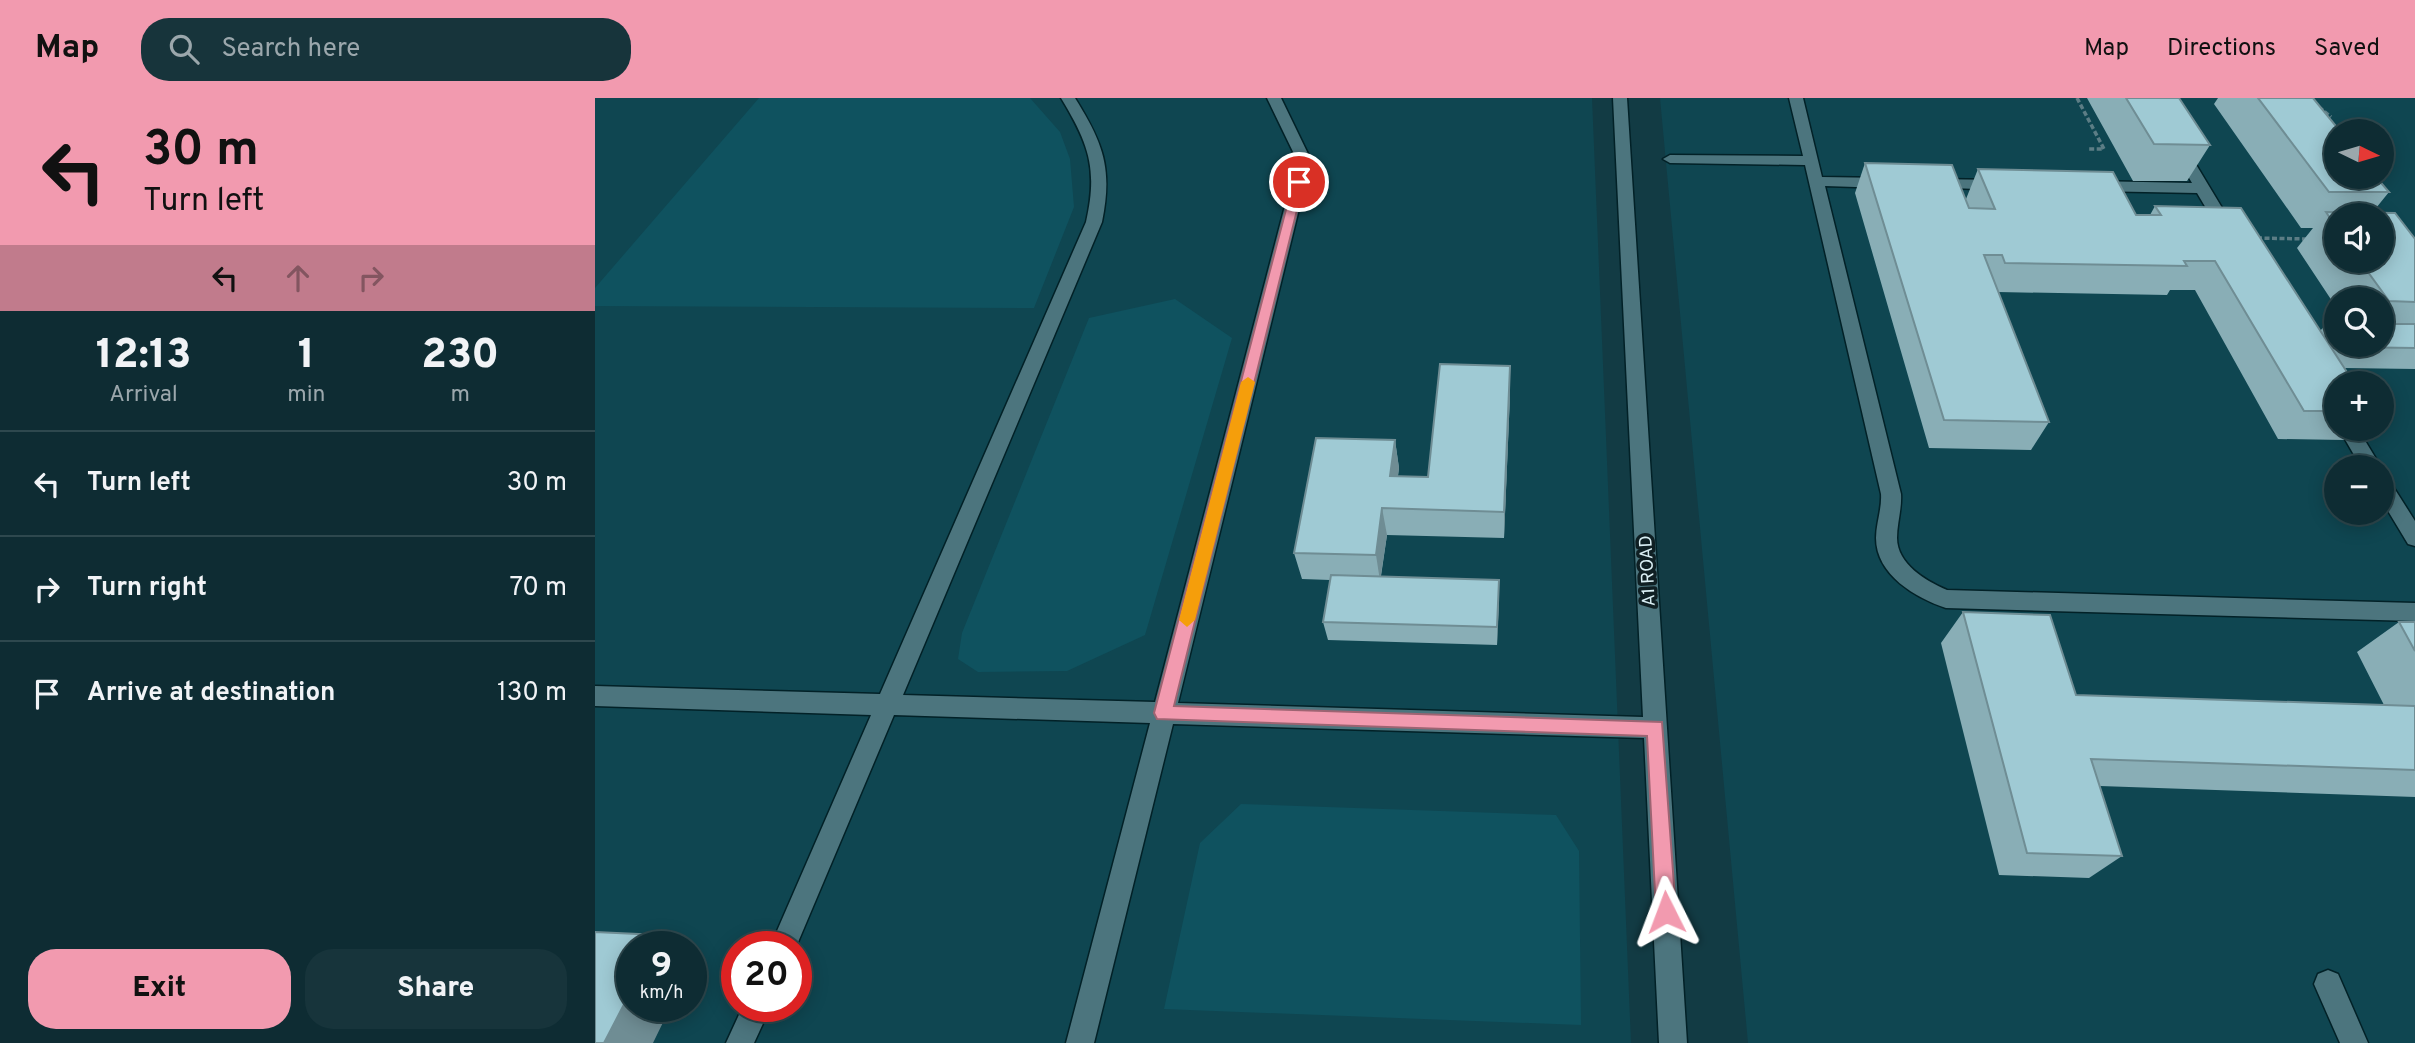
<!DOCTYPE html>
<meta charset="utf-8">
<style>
body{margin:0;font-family:Overpass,sans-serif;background:#17343b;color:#f1f3f6;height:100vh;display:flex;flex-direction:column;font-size:26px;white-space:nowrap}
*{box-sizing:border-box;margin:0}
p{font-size:23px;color:#9ba7ac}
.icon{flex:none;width:38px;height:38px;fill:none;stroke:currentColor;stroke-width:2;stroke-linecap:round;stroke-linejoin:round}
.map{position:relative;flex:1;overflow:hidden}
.details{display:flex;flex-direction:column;background:#0e2c33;width:595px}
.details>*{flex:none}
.hud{background:#f29aaf;color:#111;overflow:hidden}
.needle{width:46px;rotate:95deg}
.controls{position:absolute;left:1729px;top:21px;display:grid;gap:14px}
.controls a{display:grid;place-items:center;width:70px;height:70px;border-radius:50%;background:#0e2c33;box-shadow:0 4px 18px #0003,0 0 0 2px #2e484e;font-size:35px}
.speed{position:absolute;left:21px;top:833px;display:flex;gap:14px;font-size:35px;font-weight:700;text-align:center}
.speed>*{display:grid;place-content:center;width:91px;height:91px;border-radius:50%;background:#0e2c33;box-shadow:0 4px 18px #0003,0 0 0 2px #2e484e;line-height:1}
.speed small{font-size:18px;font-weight:400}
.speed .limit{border:10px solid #d22;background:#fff;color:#111}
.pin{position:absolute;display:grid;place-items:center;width:60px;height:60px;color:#fff;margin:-30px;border:4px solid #fff;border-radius:50%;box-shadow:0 2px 7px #0007}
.me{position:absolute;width:77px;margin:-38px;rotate:357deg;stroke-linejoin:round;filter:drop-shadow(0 0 5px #0008)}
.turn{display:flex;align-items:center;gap:24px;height:147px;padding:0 28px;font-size:32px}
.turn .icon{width:91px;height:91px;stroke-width:2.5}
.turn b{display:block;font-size:49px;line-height:60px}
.lanes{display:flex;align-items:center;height:66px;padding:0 28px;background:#0003;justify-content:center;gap:35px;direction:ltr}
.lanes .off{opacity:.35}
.eta{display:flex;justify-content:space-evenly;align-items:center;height:119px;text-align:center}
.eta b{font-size:42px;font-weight:800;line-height:49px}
.action{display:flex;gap:14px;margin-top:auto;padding:14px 28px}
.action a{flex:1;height:80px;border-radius:28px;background:#f29aaf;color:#111;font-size:28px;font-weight:800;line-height:80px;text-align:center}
.action a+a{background:#17343b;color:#f1f3f6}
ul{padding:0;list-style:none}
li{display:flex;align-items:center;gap:21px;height:105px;padding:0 28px;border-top:2px solid #2e484e}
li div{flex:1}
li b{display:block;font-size:26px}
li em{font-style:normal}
header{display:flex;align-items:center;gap:42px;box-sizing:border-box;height:98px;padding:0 35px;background:#f29aaf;color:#111}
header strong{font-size:33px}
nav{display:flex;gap:38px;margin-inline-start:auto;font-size:24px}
.search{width:490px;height:63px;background:#17343b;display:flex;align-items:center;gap:18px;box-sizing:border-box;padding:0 24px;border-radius:28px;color:#9ba7ac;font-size:26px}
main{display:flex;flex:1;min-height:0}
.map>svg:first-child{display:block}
.built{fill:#0f4651;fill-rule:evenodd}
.green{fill:#0f525f}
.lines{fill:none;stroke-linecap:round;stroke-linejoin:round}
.lane-casing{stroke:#022127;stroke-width:3}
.path{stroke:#5c7d85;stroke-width:3.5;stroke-dasharray:5 2.5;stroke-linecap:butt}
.lane{fill:#4c757e;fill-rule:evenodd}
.wall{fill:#89aeb6;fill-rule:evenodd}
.shaded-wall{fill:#6f8d94}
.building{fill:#9fcad4;stroke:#6f8d94;stroke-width:2}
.route{fill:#f29aaf;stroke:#9d6472;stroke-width:2}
.slow{fill:#f59e0b}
.labels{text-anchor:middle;stroke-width:7;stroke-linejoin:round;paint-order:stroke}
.street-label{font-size:18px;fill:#d9eef3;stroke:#0f1f23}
</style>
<header>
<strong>Map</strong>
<div class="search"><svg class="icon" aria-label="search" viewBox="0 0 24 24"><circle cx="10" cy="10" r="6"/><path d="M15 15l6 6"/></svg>Search here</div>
<nav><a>Map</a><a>Directions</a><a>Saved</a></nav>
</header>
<main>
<section class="details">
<div class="hud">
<div class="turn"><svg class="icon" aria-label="left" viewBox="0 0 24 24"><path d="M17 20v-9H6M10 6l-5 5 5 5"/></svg><div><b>30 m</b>Turn left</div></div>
<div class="lanes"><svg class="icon" aria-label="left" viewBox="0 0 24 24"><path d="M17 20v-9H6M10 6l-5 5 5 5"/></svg><svg class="icon off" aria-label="ahead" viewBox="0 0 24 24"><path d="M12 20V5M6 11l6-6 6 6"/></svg><svg class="icon off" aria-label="right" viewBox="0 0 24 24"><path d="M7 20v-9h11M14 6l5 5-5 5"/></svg></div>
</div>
<div class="eta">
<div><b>12:13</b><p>Arrival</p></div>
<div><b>1</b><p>min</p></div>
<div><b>230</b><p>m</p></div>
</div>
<ul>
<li><svg class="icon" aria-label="left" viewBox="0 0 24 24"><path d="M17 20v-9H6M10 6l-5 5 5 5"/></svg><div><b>Turn left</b></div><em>30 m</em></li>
<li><svg class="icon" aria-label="right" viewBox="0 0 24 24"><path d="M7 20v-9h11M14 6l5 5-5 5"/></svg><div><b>Turn right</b></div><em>70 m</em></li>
<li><svg class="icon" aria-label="arrive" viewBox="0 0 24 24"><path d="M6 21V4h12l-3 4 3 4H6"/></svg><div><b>Arrive at destination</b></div><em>130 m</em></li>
</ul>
<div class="action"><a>Exit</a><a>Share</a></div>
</section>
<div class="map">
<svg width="1820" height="945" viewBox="0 0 1820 945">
<rect width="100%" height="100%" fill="#123b44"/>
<path class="built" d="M0 0H997L1036 945H0ZM37 849H96V908H37ZM142 849H201V908H142Z
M1065 0H1820V945H1153ZM1741 33H1787V79H1741ZM1741 117H1787V163H1741ZM1741 201H1787V247H1741ZM1741 285H1787V331H1741ZM1741 369H1787V415H1741Z"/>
<path class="green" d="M164 0H435L465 34 475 61 479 109 439 210 0 208V190Z
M580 201 637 240 550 537 472 573 383 574 363 561 367 535 494 220Z
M646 706 961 717 984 753 986 927 569 911 605 745Z"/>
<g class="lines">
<defs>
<path id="lane" d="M466 0H480C508 45 518 70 507 124L308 597 560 604 702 62 672 0H686L716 62 583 605 1048 619 1018 0H1032L1092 945H1064L1049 640 578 626 499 945H471L555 625 299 617 201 849H175L276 617 0 608V588L285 596 491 124C503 71 494 46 466 0Z
M1194 0H1208L1227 79 1291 80 1299 85 1291 90 1230 88 1306 396C1307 411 1302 425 1302 440 1302 466 1331 483 1352 492L1820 505V523L1351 510C1321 500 1281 477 1281 440 1281 425 1287 411 1286 396L1210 67 1075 65 1068 61 1075 57 1208 58Z
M1547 0H1561L1641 133 1639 137H1627L1602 95 1498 93 1490 88 1498 83 1597 85Z
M1337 81 1406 82 1414 87 1406 92 1332 89V83Z
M1744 331H1763L1786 369H1766Z
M1787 379 1794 382 1820 423V448L1813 446 1787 403Z
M1733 872 1743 876 1773 945H1745L1719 886 1723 876Z
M148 908H176L159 945H131Z"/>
</defs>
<use href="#lane" class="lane-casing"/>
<path class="path" d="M1482 0 1509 51H1493
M1718 4 1736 19
M1662 140 1712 141"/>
<use href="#lane" class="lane"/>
</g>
<path class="wall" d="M1492 0H1584L1615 47 1592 83H1538Z
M1623 0H1718L1794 94 1777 115 1820 141V271L1749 270 1741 285V331H1761L1749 342 1683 341 1600 192H1575L1572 197 1403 194 1454 324 1436 352 1334 350 1260 95 1270 65 1371 101 1383 71 1541 117H1555L1560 108 1725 233 1733 224 1741 225V247H1787V201H1741V209L1702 150 1718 130H1706L1619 6ZM1741 117 1787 163H1741Z
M915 297 909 440 792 437 786 478 904 500 902 547 733 542 728 524 735 482 707 481 699 455 800 342 804 370 803 378 833 379Z
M1368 514 1481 597 1789 607 1762 554 1804 524H1820V699L1505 688 1527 758 1494 780 1404 777 1346 545Z"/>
<path class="shaded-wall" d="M915 268V297L909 440V414Z
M800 342 804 370 799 405 795 378Z
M787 410 792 437 785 483 781 457Z
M904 482V500L902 547V529Z
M64 837 95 849H58Z
M96 849 103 852 96 866Z
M37 891V908H76L58 945H9Z"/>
<path class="building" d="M1531 0H1584L1615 47 1559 46Z
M1663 0H1718L1745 33H1741V79H1781L1794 94H1734Z
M1270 65 1357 67 1374 110 1400 111 1383 71 1518 74 1541 117H1566L1560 108 1646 110 1759 285H1741V313H1709L1620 163H1589L1592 168 1410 165 1407 157H1389L1454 324 1349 322Z
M1731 114 1800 115 1820 141V204L1794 203 1765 163H1787V117H1741V129Z
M1733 224 1741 225V237Z
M1787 226H1820V250L1749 249 1747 247H1787Z
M845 266 915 268 909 414 787 410 781 457 699 455 721 340 800 342 795 378 833 379Z
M736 477 904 482 902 529 728 524Z
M1368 514 1455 517 1481 597 1820 608V672L1496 661 1527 758 1432 755Z
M1804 524H1820V553Z
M0 834 64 837 58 849H37V891L9 945H0Z"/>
<path class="route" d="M699 81 709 84 579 608 1067 624 1081 814 1078 821 1071 824 1064 821 1061 814 1052 638 562 621 559 615Z"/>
<path class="slow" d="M653 279 660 284 600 522 592 529 584 522 646 284Z"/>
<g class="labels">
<g class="street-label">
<text transform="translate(1052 473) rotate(-93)" y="6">A1 ROAD</text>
</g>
</g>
</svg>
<div class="controls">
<a><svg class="needle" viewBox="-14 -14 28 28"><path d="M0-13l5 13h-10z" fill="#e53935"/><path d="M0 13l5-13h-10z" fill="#9ba7ac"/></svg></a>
<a><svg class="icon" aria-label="sound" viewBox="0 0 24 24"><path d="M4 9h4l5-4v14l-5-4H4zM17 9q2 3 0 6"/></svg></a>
<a><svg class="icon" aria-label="search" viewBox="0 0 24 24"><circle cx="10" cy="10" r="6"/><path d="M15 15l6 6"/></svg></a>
<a>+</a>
<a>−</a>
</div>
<div class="speed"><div>9<small>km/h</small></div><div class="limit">20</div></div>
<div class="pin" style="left:704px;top:84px;background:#d93025"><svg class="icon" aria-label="arrive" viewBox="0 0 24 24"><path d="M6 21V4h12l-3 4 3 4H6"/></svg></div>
<svg class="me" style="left:1071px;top:814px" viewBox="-20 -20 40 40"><path d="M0-17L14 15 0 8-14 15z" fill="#f29aaf" stroke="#fff" stroke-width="4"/></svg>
</div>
</main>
